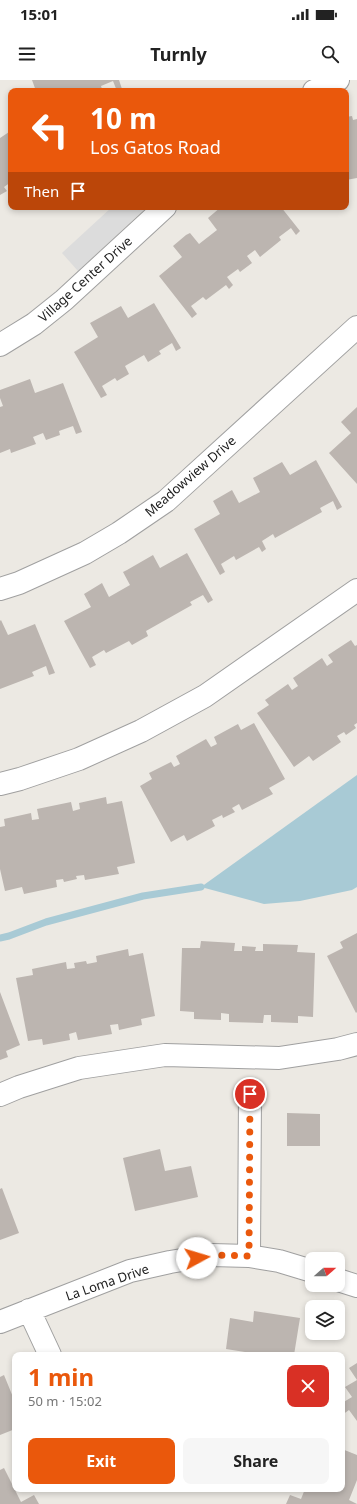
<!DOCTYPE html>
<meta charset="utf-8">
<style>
body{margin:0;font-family:"Noto Sans",sans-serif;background:#f6f6f6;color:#222;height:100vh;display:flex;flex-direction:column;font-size:15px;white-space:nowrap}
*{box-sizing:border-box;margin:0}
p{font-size:13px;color:#767676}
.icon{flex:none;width:22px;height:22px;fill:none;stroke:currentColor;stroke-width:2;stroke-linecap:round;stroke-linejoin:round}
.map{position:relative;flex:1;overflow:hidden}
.details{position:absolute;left:12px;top:1272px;width:333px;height:140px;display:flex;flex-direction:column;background:#fff;border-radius:8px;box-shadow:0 2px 6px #0003}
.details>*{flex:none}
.banner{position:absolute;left:8px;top:8px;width:341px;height:122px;border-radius:8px;box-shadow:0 2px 6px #0003;background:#ea580c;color:#fff;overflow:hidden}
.needle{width:26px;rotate:70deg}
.controls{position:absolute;left:305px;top:1172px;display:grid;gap:8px}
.controls a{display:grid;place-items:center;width:40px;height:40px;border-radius:8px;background:#fff;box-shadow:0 2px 6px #0003;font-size:20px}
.pin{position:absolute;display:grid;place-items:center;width:34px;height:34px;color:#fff;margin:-17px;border:2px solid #fff;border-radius:50%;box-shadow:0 1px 4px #0007}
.me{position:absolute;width:44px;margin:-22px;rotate:84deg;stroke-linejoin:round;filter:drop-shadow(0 0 3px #0008)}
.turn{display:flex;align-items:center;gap:14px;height:84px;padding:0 16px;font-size:18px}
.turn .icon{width:52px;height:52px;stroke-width:2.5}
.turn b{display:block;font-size:28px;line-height:34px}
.then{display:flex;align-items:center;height:38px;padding:0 16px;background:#0003;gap:8px;font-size:15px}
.round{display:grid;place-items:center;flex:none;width:42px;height:42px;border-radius:8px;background:#f6f6f6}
.summary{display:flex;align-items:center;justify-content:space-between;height:68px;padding:0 16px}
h1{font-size:24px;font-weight:700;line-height:30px;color:#ea580c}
.action{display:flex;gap:8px;margin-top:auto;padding:8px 16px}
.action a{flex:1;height:46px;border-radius:8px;background:#ea580c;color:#fff;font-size:16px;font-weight:700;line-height:46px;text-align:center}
.action a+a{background:#f6f6f6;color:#222}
.status{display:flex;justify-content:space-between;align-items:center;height:28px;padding:0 20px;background:#fff;direction:ltr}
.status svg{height:11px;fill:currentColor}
header{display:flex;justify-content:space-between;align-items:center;height:52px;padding:0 16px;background:#fff;font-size:18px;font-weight:700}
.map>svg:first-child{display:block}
.parking{fill:#dcdcdc}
.water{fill:#a8cad5}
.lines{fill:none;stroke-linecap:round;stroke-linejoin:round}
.stream{stroke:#a8cad5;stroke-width:7}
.building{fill:#bcb5b0}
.minor-casing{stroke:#a0a0a0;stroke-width:24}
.minor{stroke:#fff;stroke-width:22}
.route{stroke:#ea580c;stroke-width:7;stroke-dasharray:0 12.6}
.labels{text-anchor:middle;stroke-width:3.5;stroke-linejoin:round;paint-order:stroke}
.street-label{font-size:13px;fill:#1c1c1c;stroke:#fff}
</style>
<div class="status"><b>15:01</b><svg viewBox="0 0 49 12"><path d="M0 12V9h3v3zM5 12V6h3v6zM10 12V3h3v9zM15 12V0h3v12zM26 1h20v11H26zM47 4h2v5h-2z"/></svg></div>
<header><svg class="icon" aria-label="menu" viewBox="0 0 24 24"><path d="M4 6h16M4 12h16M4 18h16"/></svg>Turnly<svg class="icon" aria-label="search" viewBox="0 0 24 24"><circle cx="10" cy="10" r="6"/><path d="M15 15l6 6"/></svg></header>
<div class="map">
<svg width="357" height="1424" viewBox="0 0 357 1424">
<rect width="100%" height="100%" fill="#ece9e3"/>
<path class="parking" d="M112 127H147L78 191 62 173Z"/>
<path class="water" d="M357 695V807L352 810 300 821 264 824 201 807Z"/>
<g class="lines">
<path class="stream" d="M0 858 9 856 46 842 143 816 201 807"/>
</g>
<path class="building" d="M32 0H119L122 9 117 11 113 1 101 6 102 9 97 11H36Z
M352 36 353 40 357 39V98L346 100V37Z
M9 52 11 55V102L4 107 7 111 0 115V58Z
M221 127H281L300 151 296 155 291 148 279 157 281 160 260 177 255 170 247 176 252 183 240 192 238 189 227 197 233 205 229 209 226 205 206 220 203 217 191 226 197 234 192 238 159 196 182 177 173 166 186 155 190 153 199 164 217 150 208 138Z
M154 223 181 268 176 271 172 263 159 271 161 274 148 282 144 275 125 286 129 294 117 301 115 298 102 306 107 315 101 318 74 272 98 257 90 243 121 226 128 238Z
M30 299 35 313 63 303 82 352 76 354 73 346 59 351 60 355 46 360 43 353 33 357 36 364 11 373 10 369 0 373V327L3 326 0 318V310Z
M357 327V404L329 373 351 353 341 342Z
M316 380 342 427 337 430 333 421 320 428 322 432 275 458 273 454 262 461 266 469 262 472 259 467 236 480 234 476 221 484 225 492 220 495 194 449 220 434 213 421 232 410 239 423 260 412 253 398 282 382 290 395Z
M187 473 213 520 208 523 203 515 190 522 192 525 146 551 148 556 132 565 129 561 106 573 104 570 92 577 96 585 90 588 64 541 91 527 84 514 102 503 109 517 130 505 123 492 127 490 153 475 160 488Z
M1 540 8 555 35 544 55 593 49 595 46 586 32 592 34 596 0 609V541Z
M351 560 355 566 357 565V643L354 645 356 648 346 655 344 652 337 656 341 662 313 681 309 676 294 687 257 633 269 625 265 620 288 604 292 610 298 606 293 598 322 578 327 586 333 582 328 575Z
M254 643 285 699 269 708 273 714 242 730 239 724 232 728 235 732 223 738 222 735 212 740 215 746 187 761 184 755 171 762 140 706 152 699 149 693 171 682 174 687 180 684 176 676 206 659 211 667 217 664 214 657 238 644 241 650Z
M106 717 107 724 122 721 135 783 117 787 119 794 85 800 84 795 76 796 77 799 64 802 63 799 56 800 57 807 24 814 22 807 5 811 0 789V747L5 746 4 739 31 733 32 740 39 739 37 729 71 722 73 731 80 729 79 723Z
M357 853V932L356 933 327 876 343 868 340 862Z
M201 861 235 863 234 871H242V866L256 867 255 871H263V864L298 865 297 872 315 873 313 937 298 936V943L271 942V935H264L263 943 229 942V934L221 933V940L194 939V932L180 931 182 868H200Z
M128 869 129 876 143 873 155 936 141 939 142 945 128 948 119 950 118 944 110 945 112 954 78 960 76 952 69 954 70 960 43 965 42 959 28 961 16 898 33 895 32 889 66 882 67 889 75 888 74 883 86 881 87 884 97 882 96 876Z
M0 912 20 965 6 971 8 977 0 980Z
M287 1033 320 1034V1066H287Z
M160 1069 165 1091 191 1086 198 1117 135 1131 123 1078Z
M2 1108 19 1153 0 1160V1109Z
M254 1231 300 1238 294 1275H264L226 1269 230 1238 253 1242Z
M357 1283V1341L349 1330 342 1335V1323L352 1317 345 1307 357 1300 349 1288Z
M4 1295 15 1322V1349L0 1355V1297Z
M342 1369 357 1375V1400L349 1420 357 1424H286L290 1415 301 1419 305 1409H342Z
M4 1388 21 1422 34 1415 39 1424H0V1390Z"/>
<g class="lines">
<defs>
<path id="minor" d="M314 11 338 0
M0 265 34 244 64 220 165 127
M0 509 19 503 85 473 119 453 166 421 357 247
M0 704 20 699 79 679 141 651 205 616 357 510
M0 1015 19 1007 79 988 165 975 279 978 338 969 357 964
M249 1176 250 1014
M338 1200 357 1206
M29 1230 50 1275
M0 1242 130 1191 170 1182 211 1175 249 1176 279 1181 312 1191"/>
</defs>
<use href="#minor" class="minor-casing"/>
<use href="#minor" class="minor"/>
</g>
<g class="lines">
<path class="route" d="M197 1178 211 1175 249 1176 250 1014"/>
</g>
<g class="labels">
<g class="street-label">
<text transform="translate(85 199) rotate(-42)" y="5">Village Center Drive</text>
<text transform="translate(190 396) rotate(-41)" y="5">Meadowview Drive</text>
<text transform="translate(107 1202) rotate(-19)" y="5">La Loma Drive</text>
</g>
</g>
</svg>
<div class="controls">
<a><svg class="needle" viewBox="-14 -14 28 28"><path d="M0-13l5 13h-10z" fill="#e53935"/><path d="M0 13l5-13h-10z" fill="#767676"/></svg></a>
<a><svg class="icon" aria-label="layers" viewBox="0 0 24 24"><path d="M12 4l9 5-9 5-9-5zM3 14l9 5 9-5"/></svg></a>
</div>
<div class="pin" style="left:250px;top:1014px;background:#d93025"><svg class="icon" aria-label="arrive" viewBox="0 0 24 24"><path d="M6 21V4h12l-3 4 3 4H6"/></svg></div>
<svg class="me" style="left:197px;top:1178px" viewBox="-20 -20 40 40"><circle r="19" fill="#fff"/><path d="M0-13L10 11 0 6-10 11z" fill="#ea580c"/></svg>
<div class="banner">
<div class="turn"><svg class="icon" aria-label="left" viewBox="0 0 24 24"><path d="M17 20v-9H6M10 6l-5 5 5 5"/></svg><div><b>10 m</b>Los Gatos Road</div></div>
<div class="then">Then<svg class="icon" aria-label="arrive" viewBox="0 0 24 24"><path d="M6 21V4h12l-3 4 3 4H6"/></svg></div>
</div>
<section class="details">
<div class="summary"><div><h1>1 min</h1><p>50 m · 15:02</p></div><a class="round" style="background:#d93025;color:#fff"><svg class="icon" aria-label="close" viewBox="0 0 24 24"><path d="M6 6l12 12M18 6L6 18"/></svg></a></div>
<div class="action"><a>Exit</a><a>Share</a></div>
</section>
</div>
